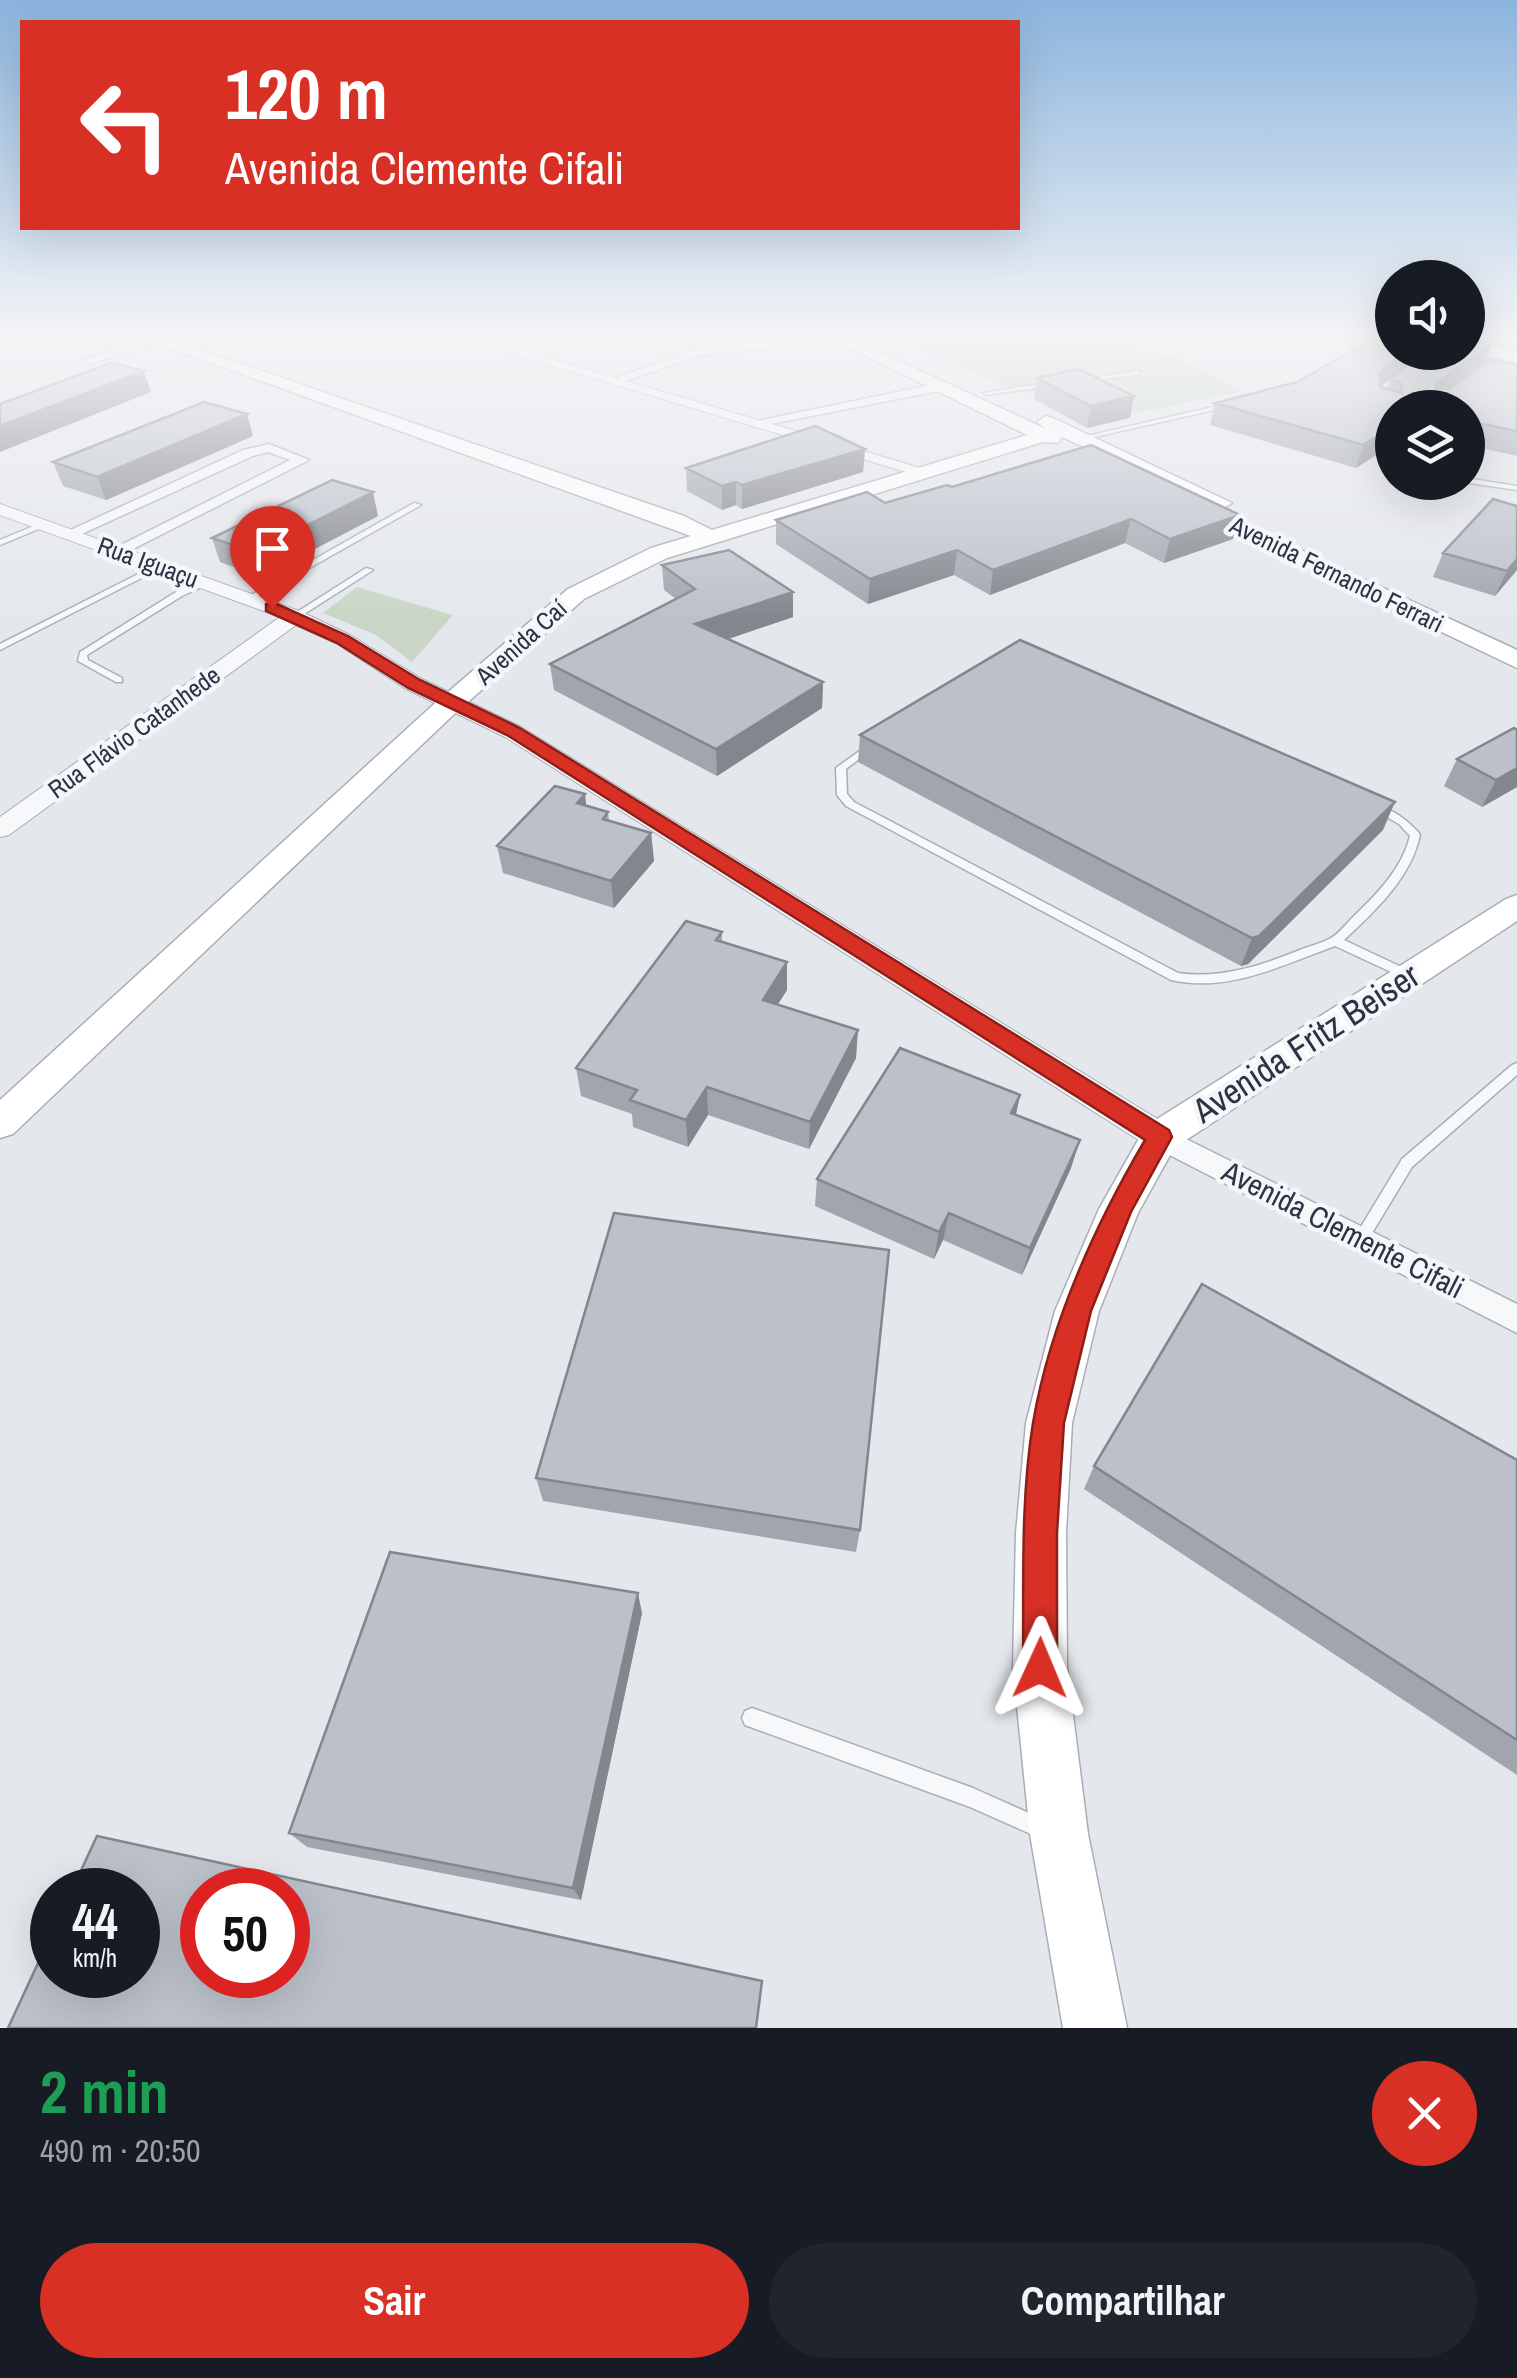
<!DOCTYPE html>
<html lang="pt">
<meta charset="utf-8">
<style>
body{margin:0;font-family:"Archivo Narrow",sans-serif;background:#20242c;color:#f1f3f6;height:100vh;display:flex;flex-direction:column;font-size:38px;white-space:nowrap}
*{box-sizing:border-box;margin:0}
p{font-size:32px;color:#9ea1a6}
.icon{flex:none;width:55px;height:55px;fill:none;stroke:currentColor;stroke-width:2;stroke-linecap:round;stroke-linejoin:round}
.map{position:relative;height:2028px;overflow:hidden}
.sheet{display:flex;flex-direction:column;background:#171b24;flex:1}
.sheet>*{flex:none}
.banner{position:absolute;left:20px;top:20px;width:1000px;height:210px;border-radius:0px;box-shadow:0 10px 40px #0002;background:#d93025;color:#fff;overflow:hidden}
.buttons{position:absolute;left:1375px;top:260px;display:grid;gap:20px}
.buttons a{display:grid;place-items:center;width:110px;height:110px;border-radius:50%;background:#171b24;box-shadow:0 10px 40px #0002;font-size:50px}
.speed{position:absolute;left:30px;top:1868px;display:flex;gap:20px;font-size:50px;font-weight:700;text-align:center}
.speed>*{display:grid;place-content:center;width:130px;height:130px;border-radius:50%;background:#171b24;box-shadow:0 10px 40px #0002;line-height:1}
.speed small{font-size:25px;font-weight:400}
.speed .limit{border:15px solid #d22;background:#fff;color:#111}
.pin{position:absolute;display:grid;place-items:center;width:85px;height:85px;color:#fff;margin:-102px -42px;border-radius:50% 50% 50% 0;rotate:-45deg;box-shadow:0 0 10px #0007}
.pin .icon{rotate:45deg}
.me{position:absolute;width:110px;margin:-55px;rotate:1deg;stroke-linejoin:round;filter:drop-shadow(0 0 8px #0008)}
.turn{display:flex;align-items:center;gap:35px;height:210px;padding:0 40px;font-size:45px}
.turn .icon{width:130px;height:130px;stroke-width:2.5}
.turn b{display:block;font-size:70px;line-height:85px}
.round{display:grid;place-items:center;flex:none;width:105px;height:105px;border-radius:52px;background:#20242c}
.head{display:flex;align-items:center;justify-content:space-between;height:170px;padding:0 40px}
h1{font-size:60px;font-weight:800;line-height:75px;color:#1e9e55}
.primary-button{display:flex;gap:20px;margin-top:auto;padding:20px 40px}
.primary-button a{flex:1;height:115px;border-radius:60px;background:#d93025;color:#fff;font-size:40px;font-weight:800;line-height:115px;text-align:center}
.primary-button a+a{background:#20242c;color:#f1f3f6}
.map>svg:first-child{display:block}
.green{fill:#c9d6c5}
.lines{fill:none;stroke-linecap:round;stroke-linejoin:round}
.service-casing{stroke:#a9aeb7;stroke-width:3}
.minor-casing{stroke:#a9aeb7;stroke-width:3}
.tertiary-casing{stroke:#a9aeb7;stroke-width:2}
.secondary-casing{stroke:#a9aeb7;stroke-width:3}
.primary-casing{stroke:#a3abb8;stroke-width:2}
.service{fill:#f7f8fa;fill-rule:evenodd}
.minor{fill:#f7f8fa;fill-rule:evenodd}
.tertiary{fill:#f7f8fa;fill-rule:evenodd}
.secondary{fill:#fff;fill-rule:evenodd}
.primary{fill:#fff;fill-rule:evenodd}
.wall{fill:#a1a5ae;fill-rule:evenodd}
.shaded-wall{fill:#83868d}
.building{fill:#bbc0ca;stroke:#83868d;stroke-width:2.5;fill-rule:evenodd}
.route{fill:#d93025;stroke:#8d1f18;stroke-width:2.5}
.labels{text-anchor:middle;stroke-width:9;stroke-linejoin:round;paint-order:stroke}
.far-street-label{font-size:25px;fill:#2b3445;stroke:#f4f6f9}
.street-label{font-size:30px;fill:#2b3445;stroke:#f4f6f9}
.near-street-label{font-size:35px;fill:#2b3445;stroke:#f4f6f9}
</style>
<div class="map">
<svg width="1517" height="2028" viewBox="0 0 1517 2028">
<rect width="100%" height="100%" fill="#e4e7ec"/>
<path class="green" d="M889 335H1120L1105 342 1181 359 1244 391 1132 414 1074 386 1022 394Z
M357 587 452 615H453L412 662 376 635 323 613Z"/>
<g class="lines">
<defs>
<path id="service" d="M1138 371 1140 374 1083 382 1080 380Z
M1053 382 1055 385 986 395 983 393Z
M1230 403 1233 405 1232 406 1081 440 1078 438Z
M1472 479 1517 486V490L1469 483 1468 481Z
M414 503 421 505 251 601 244 599Z
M41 523 48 525 0 545V540Z
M156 565 163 567 0 650V644Z
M366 568 373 570 298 618 291 616Z
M203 581 210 583 182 596 87 655 88 660 122 678V682H116L78 661 80 652 176 592Z
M872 742 877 745 875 747 846 769 847 794 854 802 1178 973C1221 979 1260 966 1300 950 1309 946 1320 944 1329 939 1338 935 1345 925 1352 918 1376 895 1402 869 1410 836L1399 824 1371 808 1372 806C1390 806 1407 820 1419 833L1420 835C1411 878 1375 911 1344 940L1412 972 1414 975 1408 979 1404 978 1335 946C1283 965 1228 993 1171 980L846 806 837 795 836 768Z
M1517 1063V1075L1412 1167 1366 1243 1361 1245 1356 1243 1354 1239 1356 1235 1402 1159 1512 1065Z
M752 1708 973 1788 1049 1822 1052 1829 1049 1836 1042 1839 970 1807 745 1725 742 1718 745 1711Z"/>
<path id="minor" d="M163 335H180L90 364 80 361Z
M837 335 842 336V340L698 356 617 384 607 381 696 349Z
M940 383 946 387 944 390 755 427 748 423Z
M269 444 309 460 123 554 109 551 290 460 268 452 253 456 75 537 62 534 243 450Z
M1160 1126 1517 1304V1333L1150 1145 1146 1137 1150 1129Z"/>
<path id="tertiary" d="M450 335H471L934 472 919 476Z
M0 504 302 612 350 635 422 679 521 727 1172 1128 1176 1137 1172 1146 1160 1150 1148 1146 505 737 406 689 336 643 296 625 9 835 0 837V817L280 617 0 515Z"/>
<path id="secondary" d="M134 335H157L684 516 712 530 1027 435 823 335H843L1046 429 1037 422 1046 416 1053 418 1232 503 1222 509 1215 507 1062 437 1058 443 1043 442 667 558 584 599 451 717 13 1134 0 1138V1100L433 705 568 589 651 548 691 536Z
M1193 500 1517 650V668L1186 510 1183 506Z
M1517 895V921L1174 1148 1138 1213 1099 1311 1072 1423 1066 1533 1067 1667 1088 1834 1127 2028H1063L1030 1834 1013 1667 1016 1533 1026 1423 1055 1311 1099 1209 1146 1126 1506 899Z"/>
<path id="primary" d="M1468 340 1517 352V362L1468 350Z"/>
</defs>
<use href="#service" class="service-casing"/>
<use href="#minor" class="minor-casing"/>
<use href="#tertiary" class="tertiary-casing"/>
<use href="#secondary" class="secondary-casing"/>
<use href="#primary" class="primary-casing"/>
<use href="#service" class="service"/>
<use href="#minor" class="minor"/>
<use href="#tertiary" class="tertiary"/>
<use href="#secondary" class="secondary"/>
<use href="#primary" class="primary"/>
</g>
<path class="wall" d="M1492 344 1485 363 1517 365V456L1468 445V408H1392L1356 468 1210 425 1215 403 1297 382 1392 352H1468ZM1400 371 1391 379 1387 389 1381 386Z
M1037 378 1134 396 1130 418 1087 428 1034 399Z
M253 436 106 500 63 486 53 462Z
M1091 445 1233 539 1164 563 1125 543 990 595 954 575 868 604 776 544V520L885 503 952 487Z
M865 449 863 472 742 509 736 505 722 510 687 491 686 468Z
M378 516 261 577 220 562 212 538Z
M1443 553 1517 570 1495 596 1433 577Z
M662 565 793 592V617L728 639 823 682 822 708 717 776 554 690 550 664 676 599 664 590Z
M1517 730V787L1482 807 1444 786 1457 759Z
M860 735 1383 830 1248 964 1241 966 858 762Z
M587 806 608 812 609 821 651 833 654 861 614 908 503 873 497 846Z
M722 932V942L787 990 777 1005 856 1058 809 1149 708 1115 688 1147 633 1127 632 1114 581 1096 576 1068Z
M1020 1095 1016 1115 1071 1168 1022 1275 943 1240 934 1259 815 1206 817 1179Z
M1517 1460V1775L1084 1489 1094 1466Z
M536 1478 860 1530 856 1552 543 1501Z
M642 1613 581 1900 307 1847 289 1833Z"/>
<path class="shaded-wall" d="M1492 344 1484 364 1428 405 1436 383Z
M1404 352H1428L1400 371 1372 394 1379 373Z
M144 371 151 392 0 452V426Z
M1134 396 1130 418 1087 428 1091 406Z
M247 414 253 436 106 500 97 477Z
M1392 427V445L1356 468 1363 445Z
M865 449 863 472 742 509V485Z
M736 482V505L722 510V486Z
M373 492 378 516 261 577 254 552Z
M1240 515 1233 539 1164 563 1170 539Z
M1131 519 1125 543 990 595 993 570Z
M957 550 954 575 868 604 870 579Z
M1517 559V570L1495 596 1507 571Z
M793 592V617L696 650 695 624Z
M823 682 822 708 717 776 716 749Z
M1517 768V787L1482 807 1496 780Z
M585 794 588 822 577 803Z
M1395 802 1383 830 1248 964 1241 966 1252 938Z
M651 833 654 861 614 908 611 881Z
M787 962V990L763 1028V1000Z
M858 1030 856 1058 809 1149 810 1122Z
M707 1087 708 1115 688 1147 686 1120Z
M1020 1095 1014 1122 1011 1113Z
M1080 1140 1071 1168 1022 1275 1030 1248Z
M949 1213 943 1240 934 1259 939 1232Z
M638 1593 642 1613 581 1900 573 1888Z"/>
<path class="building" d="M1380 335H1392V352H1404L1379 373 1381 387 1402 393 1401 383 1391 379 1416 358 1426 352H1468V338L1492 344 1436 383 1435 389H1449L1490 359 1517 365V431L1468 421V408H1392V427L1363 445 1215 403 1297 382Z
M111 363 144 371 0 426V404Z
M1079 369 1134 396 1091 406 1037 378Z
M204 402 247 414 97 477 53 462Z
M815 426 865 449 742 485 736 482 722 486 686 468Z
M1091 445 1240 515 1170 539 1131 519 993 570 957 550 870 579 776 520 867 492 885 503 947 485 952 487Z
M332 480 373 492 254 552 212 538Z
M1493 499 1517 506V559L1507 571 1443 553Z
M729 550 793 592 695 624 823 682 716 749 550 664 695 589 662 565Z
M1020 640 1395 802 1259 936 1252 938 860 735Z
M1514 728 1517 730V768L1496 780 1457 759Z
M555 786 585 794 577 803 608 812 603 819 651 833 611 881 497 846Z
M686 921 722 932 716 940 787 962 763 1000 858 1030 810 1122 707 1087 686 1120 630 1100 637 1090 576 1068Z
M900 1048 1020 1095 1011 1113 1080 1140 1030 1248 949 1213 939 1232 817 1179Z
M614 1213 889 1250 860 1530 536 1478Z
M1202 1284 1517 1460V1740L1094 1466Z
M390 1552 638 1593 573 1888 289 1833Z
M97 1836 762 1981 756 2028H8L52 1933V1975H138V1890H72ZM202 1890H288V1975H202Z"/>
<linearGradient id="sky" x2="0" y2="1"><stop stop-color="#8bb4dd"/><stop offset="0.54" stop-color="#f3f4f6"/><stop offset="1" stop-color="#f3f4f6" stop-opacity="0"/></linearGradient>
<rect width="1517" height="619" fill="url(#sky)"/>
<path class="route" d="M266 604H277L348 636 420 680 520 728 1169 1130 1172 1137 1131 1212 1091 1311 1064 1423 1057 1533V1668L1052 1680 1040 1685 1028 1680 1023 1668C1024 1587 1020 1503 1033 1423 1050 1323 1094 1227 1145 1140L507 735 408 688 337 643 266 611Z"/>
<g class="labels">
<g class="far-street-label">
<text transform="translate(148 562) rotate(20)" y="9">Rua Iguaçu</text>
<text transform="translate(1337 574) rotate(26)" y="9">Avenida Fernando Ferrari</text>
<text transform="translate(521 642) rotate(-42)" y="9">Avenida Caí</text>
<text transform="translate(134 732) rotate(-36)" y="9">Rua Flávio Catanhede</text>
</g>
<g class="street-label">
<text transform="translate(1343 1230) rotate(27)" y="10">Avenida Clemente Cifali</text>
</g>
<g class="near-street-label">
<text transform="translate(1306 1043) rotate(-33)" y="12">Avenida Fritz Beiser</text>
</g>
</g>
</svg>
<div class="buttons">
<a><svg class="icon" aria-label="sound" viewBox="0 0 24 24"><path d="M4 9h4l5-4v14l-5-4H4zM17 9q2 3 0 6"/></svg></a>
<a><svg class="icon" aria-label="layers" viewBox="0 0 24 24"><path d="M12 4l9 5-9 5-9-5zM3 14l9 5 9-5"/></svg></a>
</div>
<div class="speed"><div>44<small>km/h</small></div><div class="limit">50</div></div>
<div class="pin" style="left:272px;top:608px;background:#d93025"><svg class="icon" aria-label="arrive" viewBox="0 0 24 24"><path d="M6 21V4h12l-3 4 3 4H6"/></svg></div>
<svg class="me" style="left:1040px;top:1668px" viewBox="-20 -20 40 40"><path d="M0-17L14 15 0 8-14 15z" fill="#d93025" stroke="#fff" stroke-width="4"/></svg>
<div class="banner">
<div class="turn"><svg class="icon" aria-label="left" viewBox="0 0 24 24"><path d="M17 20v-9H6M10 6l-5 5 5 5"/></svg><div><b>120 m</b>Avenida Clemente Cifali</div></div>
</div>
</div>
<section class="sheet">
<div class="head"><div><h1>2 min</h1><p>490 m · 20:50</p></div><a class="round" style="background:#d93025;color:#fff"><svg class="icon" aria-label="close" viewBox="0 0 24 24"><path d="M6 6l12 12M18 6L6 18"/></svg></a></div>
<div class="primary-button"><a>Sair</a><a>Compartilhar</a></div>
</section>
